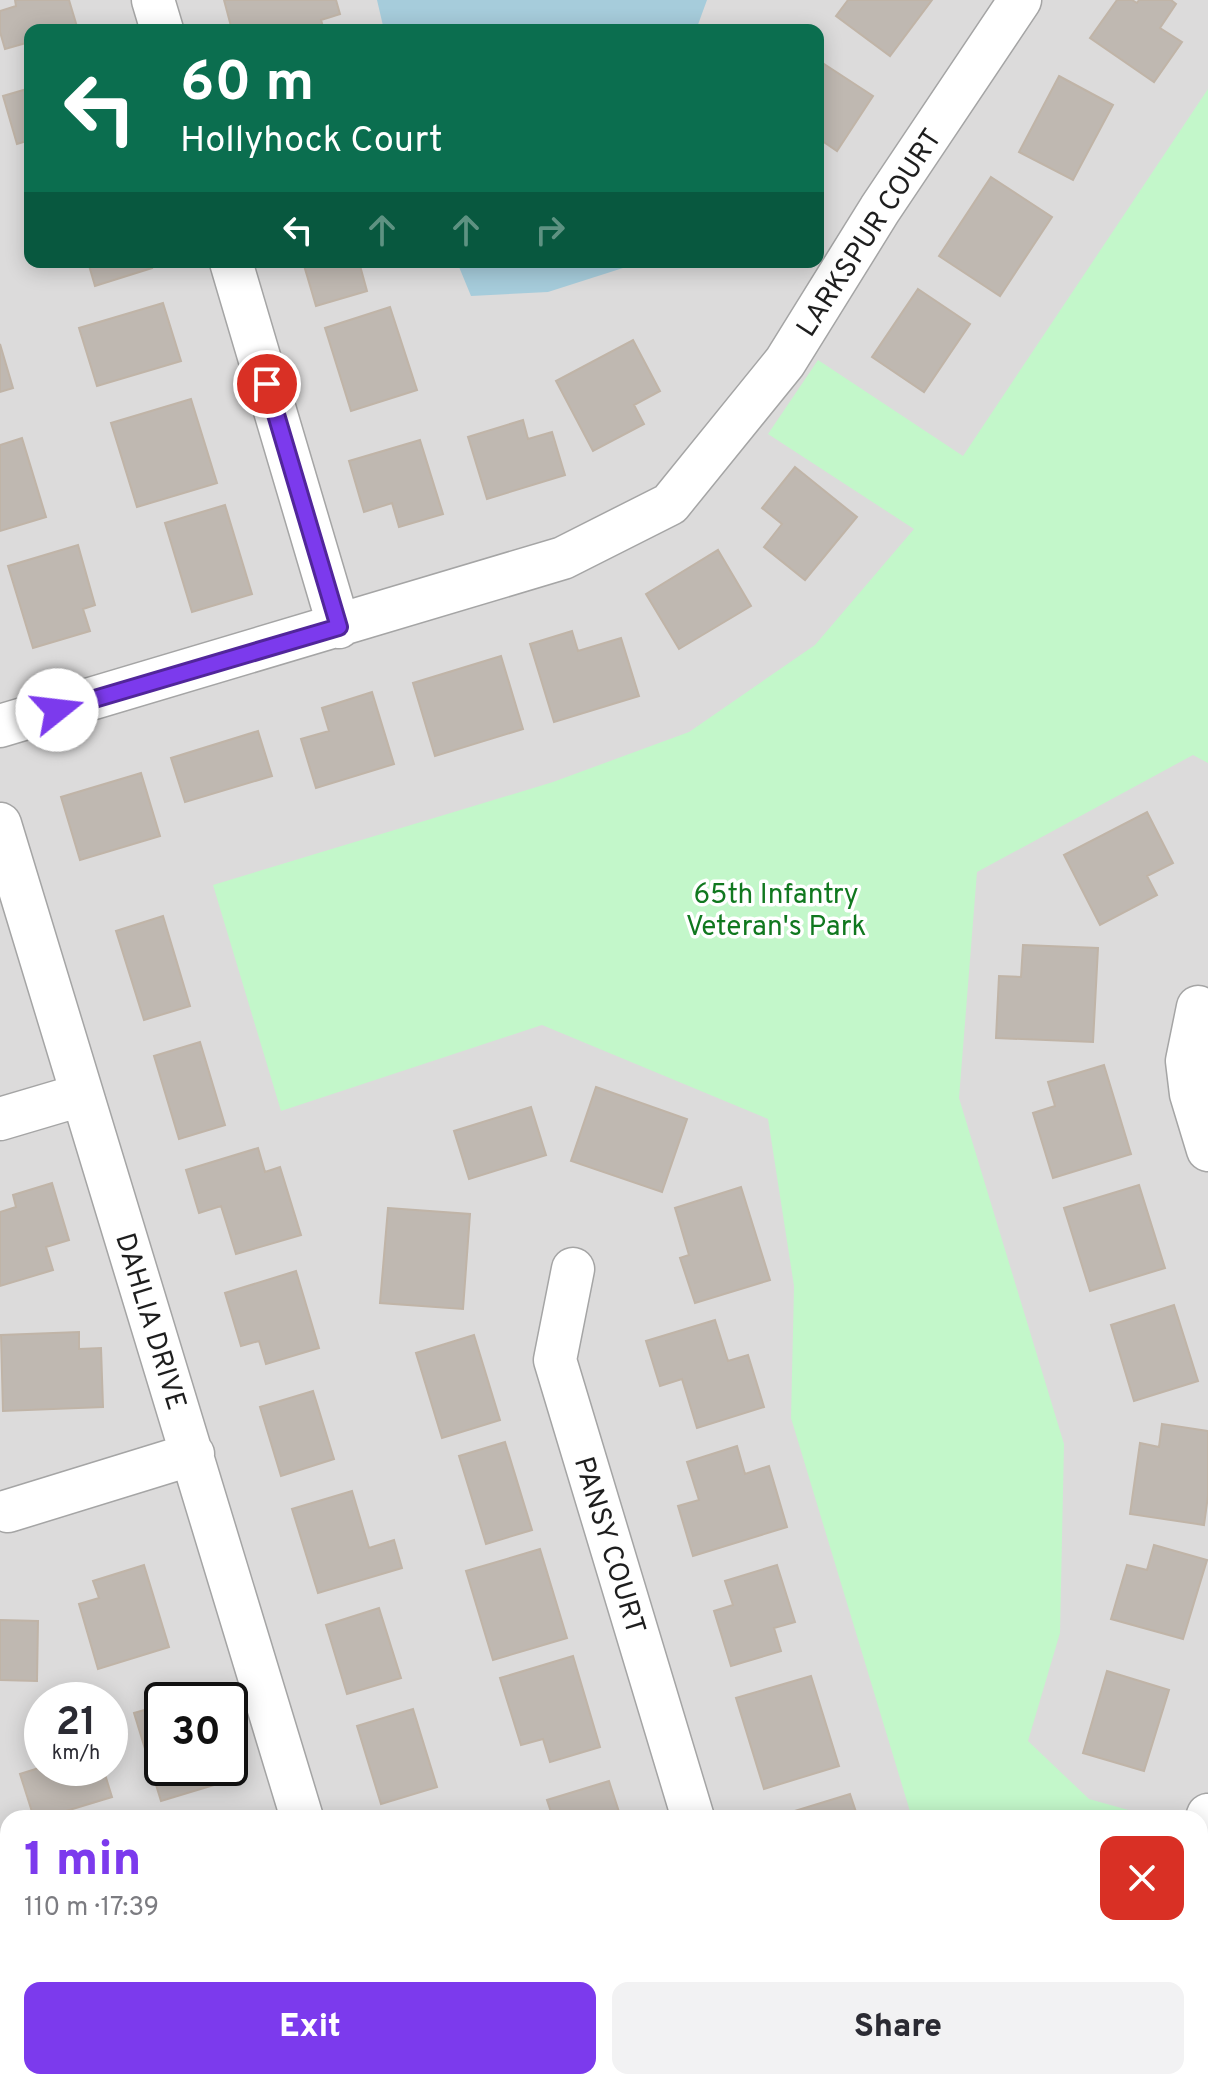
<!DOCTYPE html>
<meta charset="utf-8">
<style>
body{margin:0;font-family:Overpass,sans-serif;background:#f2f2f3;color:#2b2b33;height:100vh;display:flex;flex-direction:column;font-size:30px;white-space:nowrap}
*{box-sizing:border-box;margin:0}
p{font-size:26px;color:#7c7c81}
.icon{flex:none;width:44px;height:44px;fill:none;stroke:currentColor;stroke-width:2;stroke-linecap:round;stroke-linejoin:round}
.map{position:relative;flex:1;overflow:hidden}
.sheet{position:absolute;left:0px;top:1810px;width:1208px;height:280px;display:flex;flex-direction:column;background:#fff;border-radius:24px 24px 0 0;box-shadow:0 4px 20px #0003}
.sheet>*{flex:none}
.top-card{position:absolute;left:24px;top:24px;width:800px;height:244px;border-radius:16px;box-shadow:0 4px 20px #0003;background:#0b6e4f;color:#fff;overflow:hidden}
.speed{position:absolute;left:24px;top:1682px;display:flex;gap:16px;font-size:40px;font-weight:700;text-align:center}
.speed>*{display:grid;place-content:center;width:104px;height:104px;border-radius:50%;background:#fff;box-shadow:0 4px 20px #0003;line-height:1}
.speed small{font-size:20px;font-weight:400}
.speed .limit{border:4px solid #111;border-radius:12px;background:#fff;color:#111}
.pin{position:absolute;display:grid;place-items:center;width:68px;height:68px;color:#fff;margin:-34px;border:4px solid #fff;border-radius:50%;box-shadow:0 2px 8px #0007}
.me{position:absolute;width:88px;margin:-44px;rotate:74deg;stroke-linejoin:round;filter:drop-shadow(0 0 6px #0008)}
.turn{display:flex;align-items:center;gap:28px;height:168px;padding:0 24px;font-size:36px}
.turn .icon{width:104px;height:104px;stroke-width:2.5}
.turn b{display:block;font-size:56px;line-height:68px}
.lanes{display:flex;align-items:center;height:76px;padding:0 24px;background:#0003;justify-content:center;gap:40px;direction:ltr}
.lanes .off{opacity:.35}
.round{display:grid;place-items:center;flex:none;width:84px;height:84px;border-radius:16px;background:#f2f2f3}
.overview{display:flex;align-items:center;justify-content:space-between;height:136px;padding:0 24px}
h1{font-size:48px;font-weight:800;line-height:60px;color:#7c3aed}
.action{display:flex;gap:16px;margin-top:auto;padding:16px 24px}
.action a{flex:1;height:92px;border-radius:16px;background:#7c3aed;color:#fff;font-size:32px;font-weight:800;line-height:92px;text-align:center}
.action a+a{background:#f2f2f3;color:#2b2b33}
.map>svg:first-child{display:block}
.residential{fill:#dcdbdb;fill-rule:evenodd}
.park{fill:#c3f7ca}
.water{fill:#a6ccdb}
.building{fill:#bfb8b1;stroke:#c0b4a7;stroke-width:2}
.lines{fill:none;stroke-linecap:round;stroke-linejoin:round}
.minor-casing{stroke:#a5a5a5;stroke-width:45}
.minor{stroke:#fff;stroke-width:42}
.route-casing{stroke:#51269a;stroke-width:20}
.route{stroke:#7c3aed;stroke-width:14}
.labels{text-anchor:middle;stroke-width:7;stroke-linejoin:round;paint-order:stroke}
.street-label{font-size:28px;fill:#1e1e1e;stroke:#fff}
.park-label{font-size:28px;fill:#10781f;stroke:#fff}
</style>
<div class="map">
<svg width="1208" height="2090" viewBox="0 0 1208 2090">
<rect width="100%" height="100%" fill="#efece4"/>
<path class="residential" d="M0 0H1208V2090H0ZM30 30H818V262H30ZM42 1700H110V1768H42ZM162 1700H230V1768H162ZM8 1818H1200V2082H8Z"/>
<path class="park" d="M1208 89V763L1193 755 977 872 959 1098 1064 1444 1060 1633 1028 1741 1089 1799 1157 1818H912L791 1418 794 1286 768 1119 542 1025 281 1111 213 885 553 782 689 732 815 645 914 529 768 434 818 360 963 456Z
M1208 1932V2047C1198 2011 1200 1969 1208 1932Z
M991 2082H1140L1143 2090H994Z"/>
<path class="water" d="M377 0H707L696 30H384Z
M457 262H626L623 268 548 292 471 296Z"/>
<path class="building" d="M15 0H69L78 30H30V56L26 43 5 49 0 32V11L16 6Z
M224 0H336L340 14 321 20 324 30H232Z
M848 0H932L890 56 836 16Z
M1117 0H1132L1137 3 1139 0H1171L1176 4 1160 28 1182 42 1154 82 1090 38Z
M818 60 873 96 837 151 818 138Z
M1059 76 1113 105 1073 180 1019 152Z
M30 88V140L17 144 3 96Z
M991 177 1052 217 1000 296 939 256Z
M88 262H150L152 268 95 286Z
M303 262H359L367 291 316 306Z
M918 289 970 324 924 392 872 357Z
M163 303 181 361 97 386 79 328Z
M390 307 417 390 351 411 325 328Z
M633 340 660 391 634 405 644 424 593 451 556 381Z
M0 344 13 388 0 392Z
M191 399 217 483 137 507 111 423Z
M523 420 528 439 552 432 565 475 487 499 468 437Z
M22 438 46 517 0 531V445Z
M420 440 443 514 399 527 392 503 364 512 349 461Z
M795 467 857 517 805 580 764 547 782 524 762 508Z
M225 505 252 594 192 612 165 523Z
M78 545 95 605 83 609 90 631 33 648 8 566Z
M718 550 751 606 679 649 646 594Z
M572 631 578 651 621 638 639 696 554 722 530 644Z
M501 656 523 729 435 756 413 683Z
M372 692 394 764 316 788 301 739 329 731 322 708Z
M258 731 272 776 185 802 171 758Z
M141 773 160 836 80 860 61 797Z
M1147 812 1173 863 1147 876 1157 895 1100 925 1064 855Z
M163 916 190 1006 144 1020 116 931Z
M1023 945 1098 948 1093 1042 996 1038 999 976 1021 977Z
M200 1042 225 1125 179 1139 154 1056Z
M1104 1065 1131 1154 1053 1178 1033 1113 1055 1106 1048 1082Z
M596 1087 687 1119 662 1192 571 1161Z
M531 1107 546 1155 469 1179 454 1131Z
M258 1148 265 1172 280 1167 301 1235 236 1254 221 1206 199 1213 186 1170Z
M52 1183 69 1240 46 1247 53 1270 0 1286V1212L16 1207 13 1195Z
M1139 1185 1165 1268 1090 1291 1064 1208Z
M741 1187 770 1280 695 1303 680 1258 689 1255 675 1208Z
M388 1208 470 1214 463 1309 380 1303Z
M296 1271 319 1348 266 1364 259 1341 241 1346 225 1293Z
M1174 1305 1198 1381 1134 1401 1111 1325Z
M715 1320 728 1361 748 1355 764 1407 697 1428 682 1379 660 1386 646 1341Z
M79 1332V1349L101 1348 103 1407 3 1411 1 1335Z
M474 1335 500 1420 442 1438 416 1353Z
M313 1391 334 1459 281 1476 260 1407Z
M1162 1424 1208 1431V1496L1204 1525 1130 1514 1140 1443 1159 1447Z
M505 1442 532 1530 486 1544 459 1456Z
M737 1446 745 1474 769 1466 787 1527 693 1556 678 1506 699 1500 687 1462Z
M352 1491 369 1548 394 1540 402 1568 318 1593 292 1509Z
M1154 1545 1207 1560 1183 1639 1111 1619 1127 1565 1147 1570Z
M540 1549 567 1638 493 1660 466 1571Z
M144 1565 169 1647 98 1669 79 1604 99 1598 93 1581Z
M777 1565 795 1622 774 1628 781 1651 731 1666 714 1611 733 1605 725 1581Z
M379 1608 401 1678 347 1694 326 1625Z
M0 1620 38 1621 37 1681 0 1680Z
M573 1656 600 1747 550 1762 543 1739 521 1745 500 1678Z
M1107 1671 1169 1690 1144 1771 1083 1753Z
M811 1676 839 1766 764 1789 736 1698Z
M162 1705V1768H212L217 1784 161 1801 134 1713Z
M413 1709 437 1787 381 1804 357 1726Z
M42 1767 103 1768 112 1797 43 1818H34L20 1774Z
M609 1781 621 1818H553L547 1800Z
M850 1794 858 1818H772Z
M8 1986V2046L4 2047 0 2036V1988Z
M242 2082H299L302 2090H244Z
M464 2082H526L528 2090H467Z
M858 2082H938L941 2090H860Z"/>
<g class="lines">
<defs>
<path id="minor" d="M153 0 162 30
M231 262 339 627
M0 726 563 558 670 504 785 362 880 209 1020 0
M0 824 302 1818
M1198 1007 1187 1061 1191 1094 1208 1150
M0 1119 81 1095
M573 1269 555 1360 693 1818
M8 1511 193 1454
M1200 1842 1208 1815
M0 1912 8 1910
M381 2082 383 2090
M772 2082 774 2090
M1186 2082 1188 2090"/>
</defs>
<use href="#minor" class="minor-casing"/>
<use href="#minor" class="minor"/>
</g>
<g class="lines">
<defs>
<path id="route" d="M57 710 339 627 267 384"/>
</defs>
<use href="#route" class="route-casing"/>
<use href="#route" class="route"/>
</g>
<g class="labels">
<g class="street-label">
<text transform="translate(868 232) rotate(-57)" y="10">LARKSPUR COURT</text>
<text transform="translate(152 1321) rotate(73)" y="10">DAHLIA DRIVE</text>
<text transform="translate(611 1545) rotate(73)" y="10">PANSY COURT</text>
</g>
<g class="park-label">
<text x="776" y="903">65th Infantry<tspan x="776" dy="32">Veteran's Park</tspan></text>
</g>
</g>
</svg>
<div class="speed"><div>21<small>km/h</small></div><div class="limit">30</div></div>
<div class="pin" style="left:267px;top:384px;background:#d93025"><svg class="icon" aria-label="arrive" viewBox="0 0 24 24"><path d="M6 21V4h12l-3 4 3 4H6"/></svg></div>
<svg class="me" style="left:57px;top:710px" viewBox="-20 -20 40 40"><circle r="19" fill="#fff"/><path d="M0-13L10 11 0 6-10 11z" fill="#7c3aed"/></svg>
<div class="top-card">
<div class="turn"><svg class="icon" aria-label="left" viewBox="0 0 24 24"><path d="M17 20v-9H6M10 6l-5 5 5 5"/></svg><div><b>60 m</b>Hollyhock Court</div></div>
<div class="lanes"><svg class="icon" aria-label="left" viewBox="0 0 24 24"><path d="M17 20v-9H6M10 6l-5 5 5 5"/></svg><svg class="icon off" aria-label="ahead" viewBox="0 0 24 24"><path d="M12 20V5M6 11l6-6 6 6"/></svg><svg class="icon off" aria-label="ahead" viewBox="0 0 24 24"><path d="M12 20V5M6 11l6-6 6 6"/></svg><svg class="icon off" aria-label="right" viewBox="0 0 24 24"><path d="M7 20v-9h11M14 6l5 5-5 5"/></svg></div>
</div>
<section class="sheet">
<div class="overview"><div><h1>1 min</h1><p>110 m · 17:39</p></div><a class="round" style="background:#d93025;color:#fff"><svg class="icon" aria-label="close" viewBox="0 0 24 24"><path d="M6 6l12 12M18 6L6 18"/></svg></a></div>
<div class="action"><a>Exit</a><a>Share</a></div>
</section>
</div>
